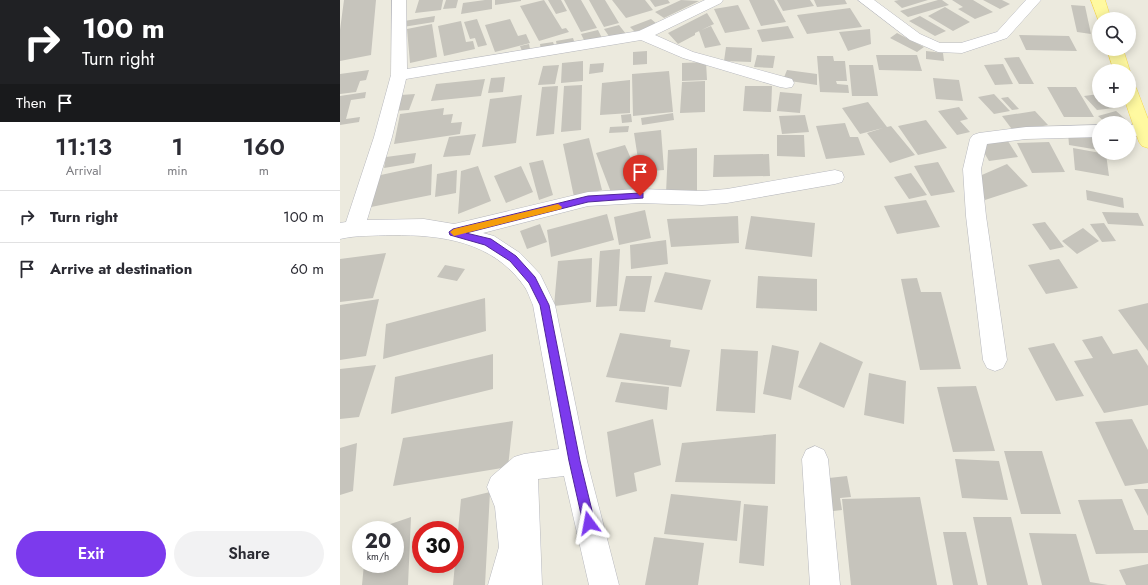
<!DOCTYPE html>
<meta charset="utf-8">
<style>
body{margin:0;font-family:Jost,sans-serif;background:#f2f2f3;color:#2b2b33;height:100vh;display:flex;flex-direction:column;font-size:15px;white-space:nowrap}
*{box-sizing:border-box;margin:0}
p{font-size:13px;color:#7c7c81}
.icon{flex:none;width:22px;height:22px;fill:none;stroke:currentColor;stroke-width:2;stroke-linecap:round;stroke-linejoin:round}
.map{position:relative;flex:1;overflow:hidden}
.side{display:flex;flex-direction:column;background:#fff;width:340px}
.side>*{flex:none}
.top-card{background:#202124;color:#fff;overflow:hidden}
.controls{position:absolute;left:752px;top:12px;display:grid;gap:8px}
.controls a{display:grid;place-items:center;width:44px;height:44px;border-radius:50%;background:#fff;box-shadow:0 2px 10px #0003;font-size:20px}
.speed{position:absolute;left:12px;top:521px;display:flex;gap:8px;font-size:20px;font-weight:700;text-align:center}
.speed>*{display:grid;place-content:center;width:52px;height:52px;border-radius:50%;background:#fff;box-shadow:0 2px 10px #0003;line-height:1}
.speed small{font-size:10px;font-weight:400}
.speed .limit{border:6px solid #d22;background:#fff;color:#111}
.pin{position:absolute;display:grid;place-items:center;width:34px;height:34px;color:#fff;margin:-41px -17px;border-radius:50% 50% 50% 0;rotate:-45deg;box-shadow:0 0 4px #0007}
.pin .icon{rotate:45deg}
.me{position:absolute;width:44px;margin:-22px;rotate:347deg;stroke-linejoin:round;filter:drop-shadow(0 0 3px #0008)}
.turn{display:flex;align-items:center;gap:14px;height:84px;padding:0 16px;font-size:18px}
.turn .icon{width:52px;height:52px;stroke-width:2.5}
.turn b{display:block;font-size:28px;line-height:34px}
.then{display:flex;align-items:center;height:38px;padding:0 16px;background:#0003;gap:8px;font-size:15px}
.eta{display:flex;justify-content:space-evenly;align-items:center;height:68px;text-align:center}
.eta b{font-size:24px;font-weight:600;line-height:28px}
.button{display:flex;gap:8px;margin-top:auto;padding:8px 16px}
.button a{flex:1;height:46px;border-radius:24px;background:#7c3aed;color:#fff;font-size:16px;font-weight:600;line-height:46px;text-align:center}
.button a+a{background:#f2f2f3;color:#2b2b33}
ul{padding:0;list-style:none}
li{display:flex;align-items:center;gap:12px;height:52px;padding:0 16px;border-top:1px solid #e1e1e2}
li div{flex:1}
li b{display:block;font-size:15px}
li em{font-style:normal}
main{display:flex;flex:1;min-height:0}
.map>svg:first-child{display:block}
.building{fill:#c6c4bc}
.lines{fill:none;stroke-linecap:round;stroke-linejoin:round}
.minor-casing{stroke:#b7b8be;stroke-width:1}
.major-casing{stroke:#f5d74e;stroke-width:1}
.minor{fill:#fff;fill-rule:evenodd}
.major{fill:#fff9a0;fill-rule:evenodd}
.route{fill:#7c3aed;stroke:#51269a}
.slow{fill:#f59e0b}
</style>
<main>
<section class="side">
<div class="top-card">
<div class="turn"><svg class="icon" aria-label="right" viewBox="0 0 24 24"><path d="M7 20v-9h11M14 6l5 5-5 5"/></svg><div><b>100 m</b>Turn right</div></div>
<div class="then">Then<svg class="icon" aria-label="arrive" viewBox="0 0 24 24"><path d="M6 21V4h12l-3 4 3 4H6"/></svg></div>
</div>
<div class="eta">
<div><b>11:13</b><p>Arrival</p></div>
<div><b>1</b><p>min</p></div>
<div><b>160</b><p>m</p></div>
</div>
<ul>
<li><svg class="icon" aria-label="right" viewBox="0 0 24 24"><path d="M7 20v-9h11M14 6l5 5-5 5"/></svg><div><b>Turn right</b></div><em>100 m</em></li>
<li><svg class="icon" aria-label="arrive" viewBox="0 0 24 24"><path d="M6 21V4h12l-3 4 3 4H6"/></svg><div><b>Arrive at destination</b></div><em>60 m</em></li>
</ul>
<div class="button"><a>Exit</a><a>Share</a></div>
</section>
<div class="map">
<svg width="808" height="585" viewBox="0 0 808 585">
<rect width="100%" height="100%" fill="#eceade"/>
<path class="building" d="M4 0H36L31 55 0 61V30Z
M79 0H103L101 10 75 13Z
M106 0H118L116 8 103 9Z
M145 0H152V9L121 14 123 3Z
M155 0H181V1L155 5Z
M204 0 222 29 226 28 229 32 199 41 180 6Z
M208 0H221L227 11 216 14Z
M224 0H241L257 28 241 32Z
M249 0H265L279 23 264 27Z
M272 0H305L313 10 286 18Z
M310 0H328L330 3 315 7Z
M341 0 359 1 324 18 315 12Z
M409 0H434L446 22 421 26Z
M437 0H470L474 6 443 11Z
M474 0H505L507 4 477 7Z
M559 0H588L562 8 554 1Z
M598 0H602L609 5 568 17 560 11Z
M612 0H633L653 12 635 19 618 9 623 7Z
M643 0H662L670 4 660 9Z
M398 5 410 29 385 33 374 9Z
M731 5 745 6 751 34 737 32Z
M605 7 630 22 613 31 588 16Z
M510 8 522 27 467 34 457 15Z
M367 13 374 24 355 33V35L338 44 328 33Z
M95 16 94 22 63 27 64 21Z
M580 16 606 31 595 36 569 21Z
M137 19 147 45 138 47 135 38 130 39 124 22Z
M170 19 178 36 186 34 190 43 155 52 145 25Z
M311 19 317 24 295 32 290 27Z
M121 21 126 42 133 41 135 49 104 56 98 26Z
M92 24 97 57 70 63 67 29Z
M279 25 286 34 271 39 264 29Z
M371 26 381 45 365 48 359 31Z
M448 26 454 38 422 42 417 30Z
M530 29 531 44 508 51 499 32Z
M258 30 263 40 246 44 241 34Z
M557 33 584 47 577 52 550 38Z
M679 35 729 36 737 51 686 50Z
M233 38 235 44 217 47 216 41Z
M213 42 215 48 201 51 200 44Z
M189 44 190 49 182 51 180 46Z
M386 47 412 48 411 62 384 61Z
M307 51V64L293 65V52Z
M586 51 603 53 604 61 586 59Z
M417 55 435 56 433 68 414 67Z
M536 55H577L582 71 539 70Z
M477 56H493L494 61H505L507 81H496L497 84 508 85 509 93 480 92Z
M679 57 694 84H679L664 58Z
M243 61V81L221 83 222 63Z
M366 62 367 80 342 81V63Z
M264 63 263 72 249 74 250 64Z
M663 64 673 84 655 85 644 65Z
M219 65 215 84 198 85 203 66Z
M509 65H533L538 96H512Z
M29 70 26 80 20 81 16 92 0 94V74Z
M447 70 477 74V85L443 80Z
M329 71 333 112 293 116 292 74Z
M165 77 163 92 148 93 151 78Z
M593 78 619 80 623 101 596 99Z
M145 79 141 96 91 101 96 84Z
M290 80V113L260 115 262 83Z
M365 81V112L340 113 342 82Z
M242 85 241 130 221 132 224 86Z
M218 86 214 134 196 136 202 87Z
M405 86H432L431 112 403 111Z
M707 87H736L754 117H724Z
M26 92 25 98 11 100 6 119 20 117 19 122 0 125V96Z
M440 92 462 94 460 113 437 111Z
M75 94 69 110 53 111 61 95Z
M654 94 670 111 654 114 638 97Z
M759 94V101H768L774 108 757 110 744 96Z
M182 95 176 143 142 147 150 99Z
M668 97 679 109 672 110 661 98Z
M528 102 547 127 551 126 575 155 550 163 527 133 543 128 520 134 502 108Z
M619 107 628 119 620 121 630 132 617 135 598 111Z
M104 108 103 115 113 114 111 123 122 122 120 134 54 144 60 114Z
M695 111 708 125 674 132 662 116Z
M776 111 790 123H766L758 116Z
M333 113 334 120 302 125 301 118Z
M291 114 292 122 282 123 281 115Z
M465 115 469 132 442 134 439 116Z
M586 120 607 148 578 155 558 126Z
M505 123 510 137H518L525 155 486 159 476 126Z
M289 126 288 132 269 133 270 127Z
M321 130 324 170 300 172 294 133Z
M728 133 759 134V150L729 145Z
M136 134 130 155 103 157 109 137Z
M437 135H464L465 157 437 156Z
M249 138 262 190 234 197 223 144Z
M666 138 678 157 649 161 639 144Z
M709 142 725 172 692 173 677 143Z
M285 145 303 186 272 195 256 153Z
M357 148V192L326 193 328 150Z
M733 148 766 154 769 176 735 170Z
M76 153 74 163 44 168 46 157Z
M429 154 430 176 373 177 374 155Z
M203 160 213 195 199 200 189 163Z
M598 162 615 192 591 196 574 166Z
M92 164 91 195 31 207 36 176Z
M667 164 688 186 645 200 635 178Z
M138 166 151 201 118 214 121 171Z
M181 166 193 192 166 203 154 176Z
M117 170 116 193 95 197 97 174Z
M571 173 587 195 569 199 554 177Z
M746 190 783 198 784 208 747 200Z
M586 200 600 227 557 234 544 206Z
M305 210 311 238 279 245 274 217Z
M762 212 798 213 804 226 768 224Z
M267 214 274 240 211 257 207 230Z
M398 216 399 243 331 247 327 219Z
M411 216 475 223 472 257 405 249Z
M705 222 724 247 710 250 692 224Z
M764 223 776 241 762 242 750 224Z
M200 224 207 242 187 249 180 231Z
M743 228 759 241 737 254 722 241Z
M326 240 328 264 291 269 290 245Z
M280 249 277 306 256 307 260 251Z
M46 253 33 298 0 302V259Z
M252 258 251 302 214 306 218 261Z
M719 259 738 288 706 294 688 265Z
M105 265 125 269 117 281 97 277Z
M325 272 371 280 362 310 314 302Z
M286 276H312L305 312 279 311Z
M418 276 477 279V311L416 308Z
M577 278 581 292H601L621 369 580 370 561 279Z
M145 298 146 331 43 359 46 324Z
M39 299 26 356 0 360V305Z
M808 303V351L778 310Z
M280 333 331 340 330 347 350 350 341 387 266 377Z
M762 336 773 354 797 349 808 366V405L764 413 734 361 753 358 742 340Z
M480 342 523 362 504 408 458 387Z
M714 343 744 396 716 401 688 348Z
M432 345 459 351 451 400 423 394Z
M381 349 418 351 415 413 376 411Z
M153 354V389L51 414 55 377Z
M36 365 19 417 0 419V369Z
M529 373 566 381 564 424 524 415Z
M281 382 329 387 327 410 275 402Z
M636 386 655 451 613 452 597 387Z
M313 419 321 465 294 473 297 491 276 497 267 432Z
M792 419 808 450V483L785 486 755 422Z
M173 421 168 467 53 486 63 438Z
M436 434 435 484 335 482 342 443Z
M17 443 13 491 0 495V448Z
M664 451H702L721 514H681Z
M615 459 659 461 668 500 622 498Z
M507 476 511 497 500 498 502 510 485 512 480 479Z
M794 489H808V516Z
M150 492 145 585H113L121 499Z
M331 494 401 501 397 541 324 534Z
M580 497 597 585H511L502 499Z
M782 499 794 530H808V553L756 554 738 500Z
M404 504 428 506 424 566 399 563Z
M71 517 68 585H22L24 564H55V530H33Z
M633 517H671L688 585H647Z
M603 532H626L638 585H613Z
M689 533 736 534 750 582 768 585H702Z
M314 537 364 543 358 585H305Z
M808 564V585H786L779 570Z"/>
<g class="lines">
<defs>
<path id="minor" d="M52 0H66L67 69 299 31 365 0H383L381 3 315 35 353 52 452 79 454 83 452 87 446 88 440 87 343 58 301 40 66 79 52 137 27 220 84 219 114 224 248 192 300 189 362 191 387 189 495 170 502 172 504 177 502 182 495 184 387 203 362 205 300 203 248 206 143 233 154 236 180 253 200 274 215 305 247 461 279 585H249L224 476 198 479 202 585H148L159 547 155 507 147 487 151 477 174 457 184 454 219 449 193 305C190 299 188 291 184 286 152 241 102 235 52 235 34 236 17 235 0 239V223L6 222 34 137 51 75Z
M518 0H534L580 34 600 43H621L657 32 686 0H701L667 38 622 53 598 52 570 40Z
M803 124 808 126V134L789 137V125Z
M759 125V137L686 139 647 144 641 169 646 216 667 360 663 368 655 371 647 368 643 360 626 216 623 169 630 139 633 135 639 133 686 127Z
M475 446 484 450 488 459 500 585H470L462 459 466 450Z"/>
<path id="major" d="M751 0H765L771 19H759V22Z
M767 49H783L790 71 789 72V71H774Z
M789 85 795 86 797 90 808 119V148L802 146 799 142 785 101H789Z"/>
</defs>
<use href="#minor" class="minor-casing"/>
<use href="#major" class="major-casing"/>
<use href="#minor" class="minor"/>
<use href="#major" class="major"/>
</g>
<path class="route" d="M300 193H303V198L248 202 126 233 151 239 176 256 195 277 209 305 240 461 255 523 253 527 249 529 245 527 243 523 229 461 200 305 189 283 170 261 145 245 110 235 109 232 113 229 248 196Z"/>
<path class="slow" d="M218 204 222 207 221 209 114 236 110 232 114 229Z"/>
</svg>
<div class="controls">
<a><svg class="icon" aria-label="search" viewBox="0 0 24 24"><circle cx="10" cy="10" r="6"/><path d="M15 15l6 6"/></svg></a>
<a>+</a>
<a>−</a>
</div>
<div class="speed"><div>20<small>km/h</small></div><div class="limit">30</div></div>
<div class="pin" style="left:300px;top:196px;background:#d93025"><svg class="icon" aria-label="arrive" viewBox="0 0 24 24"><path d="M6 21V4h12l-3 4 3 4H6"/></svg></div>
<svg class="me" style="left:249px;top:523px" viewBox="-20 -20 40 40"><path d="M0-17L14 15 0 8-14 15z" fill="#7c3aed" stroke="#fff" stroke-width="4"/></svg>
</div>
</main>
